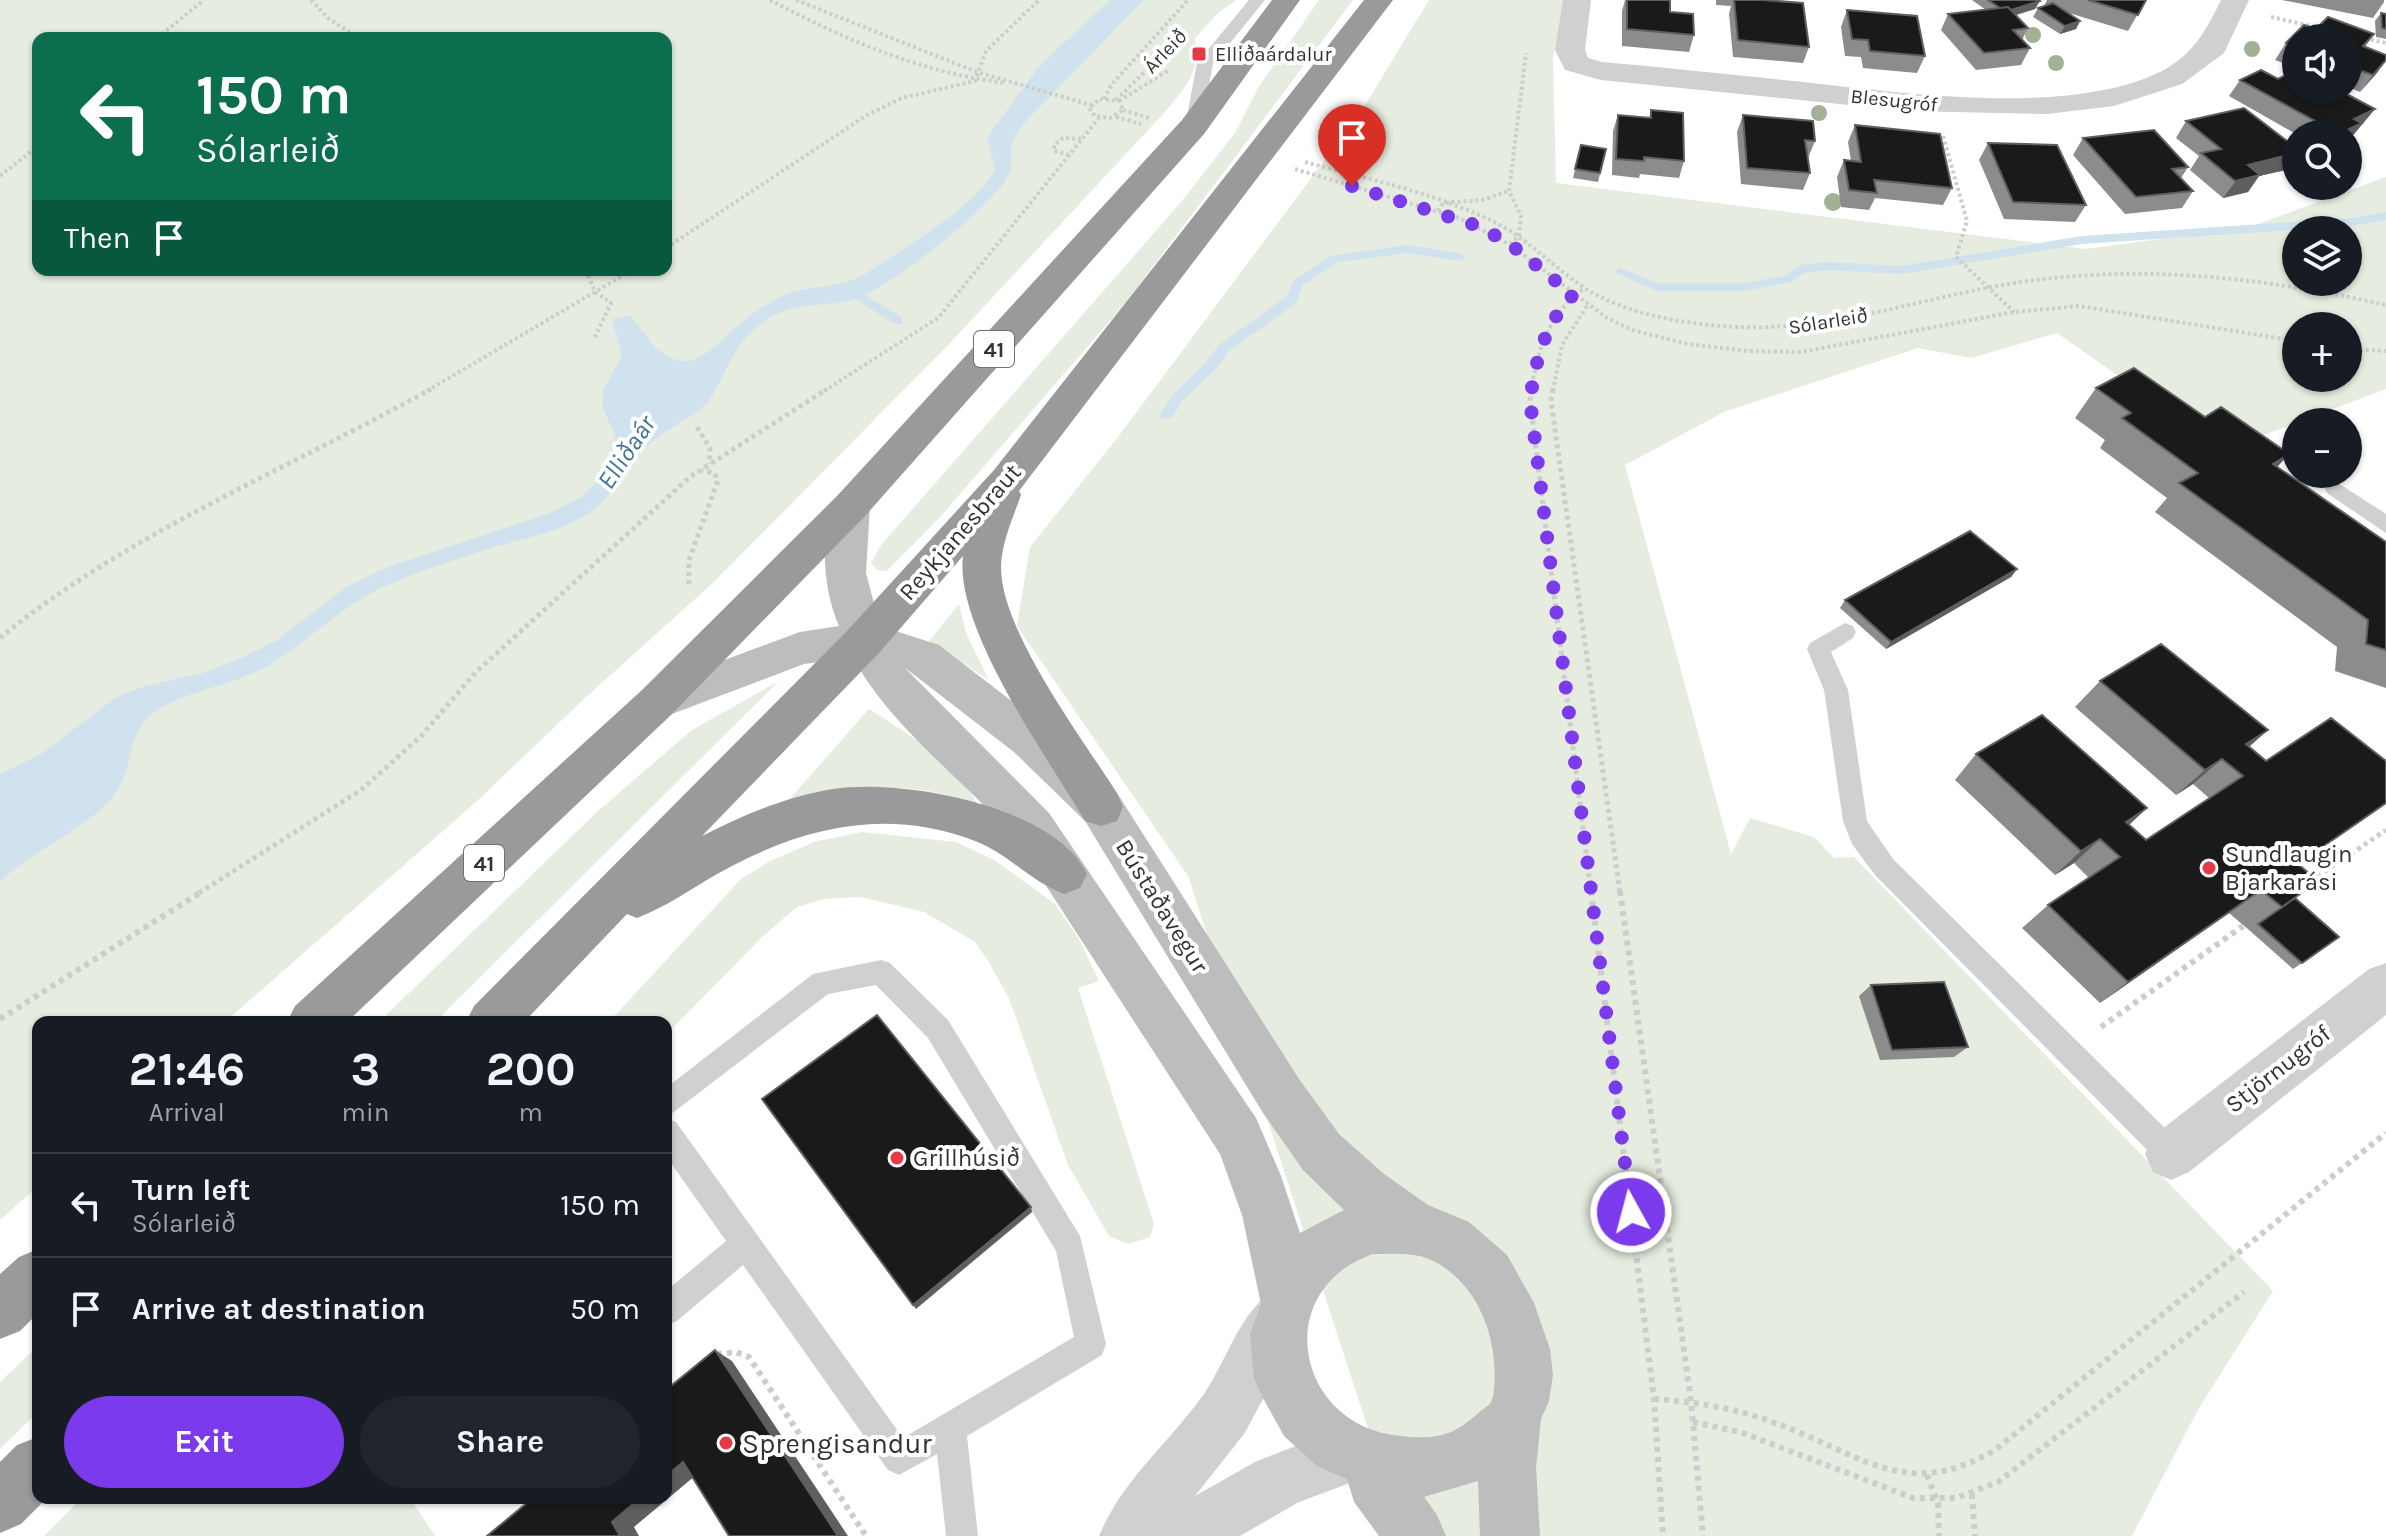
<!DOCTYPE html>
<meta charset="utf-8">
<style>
body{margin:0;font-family:Karla,sans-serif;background:#20242c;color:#f1f3f6;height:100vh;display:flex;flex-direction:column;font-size:30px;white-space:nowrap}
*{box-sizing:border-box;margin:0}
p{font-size:26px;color:#9ea1a6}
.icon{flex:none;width:44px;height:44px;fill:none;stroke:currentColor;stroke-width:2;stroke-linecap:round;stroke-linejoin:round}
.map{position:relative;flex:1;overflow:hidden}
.drawer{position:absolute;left:32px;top:1016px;width:640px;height:488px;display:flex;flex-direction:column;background:#171b24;border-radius:16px;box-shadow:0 2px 6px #0004}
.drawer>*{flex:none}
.banner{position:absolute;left:32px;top:32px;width:640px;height:244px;border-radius:16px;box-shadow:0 2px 6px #0004;background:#0b6e4f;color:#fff;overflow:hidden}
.tools{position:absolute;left:2282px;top:24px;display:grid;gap:16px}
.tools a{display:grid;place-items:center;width:80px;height:80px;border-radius:50%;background:#171b24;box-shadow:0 2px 6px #0004;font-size:40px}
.pin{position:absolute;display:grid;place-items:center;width:68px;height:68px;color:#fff;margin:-82px -34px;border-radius:50% 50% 50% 0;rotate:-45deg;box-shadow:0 0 8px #0007}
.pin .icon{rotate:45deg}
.me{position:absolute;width:88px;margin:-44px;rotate:353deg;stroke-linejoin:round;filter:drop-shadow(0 0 6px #0008)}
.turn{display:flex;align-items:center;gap:28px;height:168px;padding:0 32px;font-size:36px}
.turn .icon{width:104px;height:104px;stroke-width:2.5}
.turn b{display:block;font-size:56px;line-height:68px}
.then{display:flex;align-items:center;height:76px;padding:0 32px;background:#0003;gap:16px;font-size:30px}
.eta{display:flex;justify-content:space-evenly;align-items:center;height:136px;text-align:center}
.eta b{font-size:48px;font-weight:700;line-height:56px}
.action{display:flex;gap:16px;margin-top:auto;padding:16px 32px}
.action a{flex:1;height:92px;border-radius:48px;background:#7c3aed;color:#fff;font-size:32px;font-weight:700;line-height:92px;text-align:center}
.action a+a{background:#20242c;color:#f1f3f6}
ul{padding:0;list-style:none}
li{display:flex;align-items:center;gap:24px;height:104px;padding:0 32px;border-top:2px solid #363941}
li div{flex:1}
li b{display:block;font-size:30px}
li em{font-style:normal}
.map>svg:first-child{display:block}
.green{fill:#e6ecdf;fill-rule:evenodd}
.water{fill:#cfe2ee}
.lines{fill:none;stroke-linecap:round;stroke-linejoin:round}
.stream{fill:#cfe2ee;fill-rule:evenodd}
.path-far2{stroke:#cdcdcd;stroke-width:4;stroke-dasharray:3 3;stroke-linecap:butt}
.path-far1{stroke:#cdcdcd;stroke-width:5;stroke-dasharray:4 4;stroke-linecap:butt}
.path{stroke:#cdcdcd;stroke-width:6;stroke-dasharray:5 5;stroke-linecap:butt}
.lane{fill:#d0d0d0;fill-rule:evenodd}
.street{fill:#d0d0d0;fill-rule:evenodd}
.secondary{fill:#bdbdbd;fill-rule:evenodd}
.highway{fill:#9a9a9a;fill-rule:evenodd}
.tree{fill:#a2b095}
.wall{fill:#8c8c8c}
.shaded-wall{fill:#5f5f5f}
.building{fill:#1a1a1a;stroke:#5f5f5f;stroke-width:2}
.route{stroke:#7c3aed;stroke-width:14;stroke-dasharray:0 25.2}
.poi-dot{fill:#e63946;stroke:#fff;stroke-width:3}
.labels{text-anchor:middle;stroke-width:8;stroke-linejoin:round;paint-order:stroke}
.far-street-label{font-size:20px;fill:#333;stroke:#fff}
.far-poi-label{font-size:20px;fill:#333;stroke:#fff;text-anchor:start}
.shield{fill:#fff;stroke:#707070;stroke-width:2}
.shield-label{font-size:22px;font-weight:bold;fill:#333}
.street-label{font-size:24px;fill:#333;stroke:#fff}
.poi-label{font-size:24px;fill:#333;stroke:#fff;text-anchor:start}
.water-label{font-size:26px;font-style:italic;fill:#3f7597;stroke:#fff}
.near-poi-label{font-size:28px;fill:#333;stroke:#fff;text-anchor:start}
</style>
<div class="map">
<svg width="2386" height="1536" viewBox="0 0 2386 1536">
<rect width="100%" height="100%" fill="#fff"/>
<path class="green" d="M0 0H1236L1218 13 1195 38C1201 73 1185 88 1164 113L950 343 714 582 585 698 476 802 225 1022H38V1186L0 1220ZM38 38H666V270H38Z
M1319 0H1353L1127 301 940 517 887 571 877 570 871 563 881 545 1182 201 1235 133 1258 88Z
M1429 0H1566L1553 57 1556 183 2086 249 2250 227 2386 177V389L2224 450 2057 333 1971 358 1918 348 1724 412 1625 465 1731 854 1750 818 1814 837 1834 858 1854 857 2273 1291 2199 1408 2132 1536H1403L1188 876 1017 626 1030 547 1118 437 1362 110ZM2296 230H2348V282H2296ZM2296 326H2348V378H2296Z
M959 604 966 633 989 680 929 641Z
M779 681 435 1022H379L598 811 692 730Z
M869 709C912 736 950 760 978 804 902 779 864 786 788 801Z
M862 832 956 842 994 860 1055 904 1079 939 1099 981 1078 988 1154 1224 1150 1237 1128 1244 1109 1236 1068 1165 1009 998 987 959 975 942 924 912 860 897 824 899 797 907 763 936 666 1035V1022H609L741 879 770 861 814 842Z
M38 1346V1412L0 1449V1382Z
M82 1498H410L435 1536H44Z"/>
<path class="water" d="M1110 0H1144L1023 124C1020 129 1015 135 1013 141 1009 151 1014 164 1009 174 992 208 896 282 860 297 827 311 802 296 765 321 733 343 730 366 712 396 698 418 666 427 648 445 625 467 614 497 586 515 559 532 529 537 498 546 460 558 422 570 385 586 341 606 309 641 269 665 232 687 187 689 152 714 127 732 133 769 116 792 93 827 33 849 0 882V774L41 754 115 698 145 686 203 673 244 657 276 641 345 588 388 567 550 513 581 497 603 477 613 456 615 436 602 406 603 390 622 356 612 319 631 316C640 327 648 341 659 350 691 377 712 348 736 327 749 316 765 304 782 296 807 284 833 291 864 275 899 251 977 206 995 170L987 138 1039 66Z"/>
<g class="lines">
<path class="stream" d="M2386 212V220L2352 226 2082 244 1901 274 1827 270 1803 273 1792 282 1744 291H1657L1614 272 1620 268 1658 283H1744L1784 276 1800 265 1827 262 1901 266 2082 236 2352 218Z
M1407 245 1460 253 1466 257 1460 261 1407 253 1338 262 1303 285 1297 301 1283 313 1229 351 1214 371 1183 400 1172 418H1162L1160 415 1173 394 1204 365 1219 345 1287 296 1294 280 1331 256Z
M851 286 902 318V324H894L847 293 845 290Z"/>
<path class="path-far2" d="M311 0 329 19 359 38
M770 0C845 40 920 72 1005 83
M796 0 977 72 1091 105
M2271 17 2324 29
M157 38 204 0
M2365 38 2386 43
M1100 99 1119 101 1123 110 1110 118 1095 116 1089 108Z
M1104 99 1112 84 1188 0
M1116 100 1177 40
M1119 101 1169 70
M1123 110 1149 118
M1116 117 1141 124
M1943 136 1967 221 1956 257 2014 312
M1069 155 1054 151V145L1063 138 1081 139
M1305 162C1367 179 1432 192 1490 220 1525 236 1551 265 1583 287 1623 313 1674 322 1721 326 1825 334 1908 301 2008 284 2135 263 2261 277 2386 305
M1295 169 1459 218 1509 244 1607 318 1632 330 1688 344 1747 351 1801 352 2014 312 2079 306 2296 341
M0 176 38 146
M1438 211 1443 203 1482 200 1509 191
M1510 244 1519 236 1521 216 1509 191 1526 53
M666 248 867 115 902 98 975 81 986 51 1039 0
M586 270 595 292 611 303 594 339
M2348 349 2386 351
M427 391 632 270
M824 391 938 318 1099 118
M1531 391C1538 349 1549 313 1585 288
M1553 391 1562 345 1587 306"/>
<path class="path-far1" d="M1532 389 1530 400 1591 893
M1553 389 1551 401 1620 893
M697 427 710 448 709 464
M689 584V560L718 480 714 473 702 470
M0 638C128 533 286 470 431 389
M2311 881 2386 830
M199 893 361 790 421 736 476 672 690 477 827 389"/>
<path class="path" d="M1591 891 1654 1399 1663 1536
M1620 891 1691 1401 1703 1536
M0 1019 203 891
M2101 1027 2243 926
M717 1354 736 1352 749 1357 866 1536
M1654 1399C1695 1402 1736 1408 1775 1423 1860 1453 1905 1503 1995 1450L2386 1133
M1693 1422 1740 1432 1913 1498H1956L1998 1482 2244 1292
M1927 1475 1938 1503 1939 1536
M1972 1494 1975 1536"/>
<path class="lane" d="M1249 0H1265L1213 64 1201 127 1199 131H1187L1185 127 1197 63Z
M2335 481 2386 514V533L2328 494 2325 489 2328 484Z
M1845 623 1853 626 1856 632 1853 638 1831 652 1848 690 1867 821 1893 859 2181 1144 2185 1154 2181 1164 2171 1168 2161 1164 1875 875 1852 844 1843 821 1824 690 1807 649 1810 643Z
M881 960 890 963 948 1020 1080 1236 1106 1344 1102 1355 967 1436 978 1536H946L937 1454 899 1475 888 1470 743 1265 677 1321 666 1325V1291L726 1241 666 1156V1088L813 974ZM876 985 928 1038 1056 1251 1074 1337 903 1438 676 1122 666 1118 828 994Z"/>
<path class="street" d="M1563 0H1591L1585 50 1588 58 1602 62C1669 68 1736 75 1803 82 1904 93 2066 117 2160 72 2192 56 2206 31 2221 0H2249L2224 53 2182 84 2114 106 2047 114 1908 111 1601 80 1565 70 1555 50Z
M2386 963V1015L2189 1172 2171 1180 2153 1172 2145 1154 2153 1136 2369 969Z
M1281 1287 1301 1295 1309 1315 1244 1434 1195 1496 1255 1462 1334 1431 1355 1439 1363 1460 1355 1481 1297 1503 1240 1536H1099C1122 1480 1170 1442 1204 1394 1228 1359 1242 1304 1281 1287Z"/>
<path class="secondary" d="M851 492 865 496 870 506 866 573 880 626 939 645 1044 726 1117 793 1299 1079 1339 1134 1384 1174 1428 1205 1469 1222 1507 1255 1534 1303 1550 1349 1553 1375 1549 1401 1541 1419 1536 1468 1540 1536H1480L1478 1481 1424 1497 1437 1515 1446 1536H1379L1354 1502 1347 1479 1317 1466 1284 1436 1263 1398 1254 1378 1250 1334 1261 1304 1242 1215 1220 1154 1017 841C964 779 893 730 853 658L804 664 656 720 641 715 635 703 641 691 800 632 839 626C823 590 818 531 837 496ZM904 667 1014 752 1085 821 1263 1113 1303 1170 1344 1210 1300 1233 1281 1176 1256 1118 1049 813ZM1373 1254C1390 1254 1413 1252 1429 1259 1481 1282 1501 1346 1493 1397L1490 1404C1479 1412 1467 1424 1455 1430 1438 1439 1419 1438 1401 1436 1296 1427 1269 1290 1373 1254Z"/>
<path class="highway" d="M1272 0H1300L1204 134 865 516 671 715 347 1022H287L295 1006 641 691 837 496 1182 120Z
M1364 0H1393L1019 491 1021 495C1013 518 1002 541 1001 566 1000 630 1082 738 1117 793L1123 807 1117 821 1101 826 1085 821C1048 758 954 628 963 556L878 654 702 836C743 815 788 796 833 789 902 778 1055 806 1087 874L1080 888 1064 894C1031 882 1009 854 975 841 884 806 799 828 717 874 691 889 666 907 637 918L627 914 524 1022H466L474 1006 848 630 994 470Z
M38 1249V1313L20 1331 0 1339V1274L19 1257Z
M38 1437V1498H47L21 1524 0 1533V1462L17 1445Z"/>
</g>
<g class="tree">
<circle cx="2033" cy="35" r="8"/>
<circle cx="2252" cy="49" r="8"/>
<circle cx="2056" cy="63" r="8"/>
<circle cx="1819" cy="113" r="8"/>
<circle cx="1833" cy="202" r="9"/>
</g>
<path class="wall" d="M1625 0H1670V12L1694 35 1689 52 1622 46V11Z
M1716 0H1763L1809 47 1803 63 1733 57 1729 14 1731 6 1716 5Z
M1972 0H2039L2035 9 2016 15 2028 28 2022 40 2030 48 2021 65 1976 70 1941 30 1948 14 1986 10Z
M2047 0H2146L2128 31 2069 13 2080 21 2076 29 2060 34 2033 17 2038 8 2044 6Z
M2282 0H2384V2L2373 18Z
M1847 10 1925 56 1917 73 1863 68 1861 57 1845 56 1841 27Z
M2381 13 2386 14V39L2376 37 2375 21Z
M2328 17 2374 34 2365 47 2386 55V61L2360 92 2348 87V38H2296V68L2275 60 2286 43 2304 25 2316 29Z
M2278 79 2375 109 2349 140 2348 134H2296L2229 96 2240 80Z
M1651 110 1684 161 1679 178 1640 174 1639 178 1612 175 1613 131 1618 115 1649 118Z
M1743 115 1815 141 1808 158 1810 173 1803 190 1741 184 1737 132Z
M2186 121 2290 169 2259 176 2248 192 2223 198 2190 170 2199 156 2176 138Z
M1855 125 1952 188 1943 205 1875 198 1869 210 1841 207 1837 177 1844 160 1851 161 1848 142Z
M2083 138 2188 167 2181 178 2193 191 2182 208 2125 214 2073 155Z
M1988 143 2086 205 2075 222 2004 219 1979 160Z
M1581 145 1606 149 1598 182 1573 178Z
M2096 388 2277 467 2386 542V688L2335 671 2337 647 2155 512 2167 498 2100 448 2105 440 2075 418Z
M2017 569 2011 577 1886 649 1840 608 1845 600Z
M2100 681 2268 730 2249 747 2299 865 2295 898 2302 963 2293 969 2249 930 2250 929 2249 930 2229 913 2100 1003 2022 928 2048 905 2089 878 2074 863 2055 875 1955 780 1976 754 2147 808 2129 825 2146 840 2209 798 2193 784 2176 795 2075 707Z
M1871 985 1968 1047 1954 1057 1880 1060 1859 996Z"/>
<path class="shaded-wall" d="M2040 1 2035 9 2000 20 2005 11Z
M2080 21 2076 29 2060 34 2065 26Z
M2386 60 2377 73 2360 92 2373 75Z
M2375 109 2349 140 2348 141V134H2340L2354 119Z
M2296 153V160L2290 169 2259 176 2248 192 2223 198 2248 165Z
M2289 454 2262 484 2273 464Z
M2017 569 2011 577 1886 649 1891 642Z
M2268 730 2238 756 2246 744Z
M2222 759 2193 784 2176 795 2205 770Z
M2147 808 2120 833 2126 822Z
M2100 839 2074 863 2055 875 2081 851Z
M2261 890 2229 913 2100 1003 2128 982Z
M1031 1207 1032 1212 916 1309 913 1305Z
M715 1350 732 1361 848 1536H838Z
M683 1462 702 1470 634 1527 639 1536H620L612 1522 640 1498H666V1476Z"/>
<path class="building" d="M1627 0H1670V12L1693 14 1694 35 1627 29Z
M1734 0H1763L1803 3 1809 47 1738 40Z
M1988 0H2039L2040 1 2011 10 2008 7 2000 8Z
M2088 0H2146L2138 15Z
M2053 3 2080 21 2065 26 2038 8Z
M2008 7 2028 28 2013 30 2030 48 1984 53 1948 14Z
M1847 10 1917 16 1925 56 1870 51 1868 40 1852 39Z
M2381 13 2386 14V29L2382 28Z
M2328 17 2374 34 2363 46 2386 55V60L2373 75 2348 66V38H2296V47L2286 43 2304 25 2316 29Z
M2261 70 2278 79 2296 70V90H2339L2375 109 2354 119 2362 123 2339 134 2240 80Z
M2244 108 2296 148V153L2248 165 2260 175 2235 181 2201 153 2221 149 2186 121Z
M1651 110 1683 113 1684 161 1644 157V161L1616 159 1618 115 1651 118Z
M1743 115 1813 121 1815 141 1805 140 1810 173 1747 168Z
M1855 125 1940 134 1952 188 1874 180 1877 193 1849 190 1844 160 1861 162Z
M2154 130 2188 167 2172 169 2193 191 2136 197 2083 138Z
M1988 143 2057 145 2086 205 2013 202Z
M1581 145 1606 149 1600 173 1575 169Z
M2134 368 2205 417 2221 407 2289 454 2273 464 2386 542V650L2366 644 2368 620 2179 483 2198 473 2122 418 2131 413 2096 388Z
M1970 531 2017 569 1891 642 1845 600Z
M2161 644 2268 730 2246 744 2266 761 2331 718 2386 761V803L2298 864 2318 881 2282 907 2261 890 2128 982 2048 905 2120 857 2100 839 2081 851 1976 754 2042 715 2147 808 2126 822 2146 840 2243 776 2222 759 2205 770 2100 681Z
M2295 898 2339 937 2302 963 2258 924Z
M1944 982 1968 1047 1892 1050 1871 985Z
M877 1015 1031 1207 913 1305 762 1099Z
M715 1350 838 1536H729L683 1462 666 1476V1390Z
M533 1498H640L612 1522 620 1536H487Z"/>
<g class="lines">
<path class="route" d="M1352 186 1478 226 1510 244 1573 295C1544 325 1536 360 1530 400L1631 1212"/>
</g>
<g class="poi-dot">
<rect x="1191" y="46" width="16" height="16" rx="4"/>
<circle cx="2209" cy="868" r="8"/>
<circle cx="897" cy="1158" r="8"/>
<circle cx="726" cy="1443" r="8"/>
</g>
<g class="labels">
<g class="far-street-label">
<text transform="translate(1165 51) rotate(-46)" y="7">Árleið</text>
<text transform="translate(1894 100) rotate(6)" y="7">Blesugróf</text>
<text transform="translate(1828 321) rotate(-9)" y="7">Sólarleið</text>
</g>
<g class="far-poi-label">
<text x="1215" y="61">Elliðaárdalur</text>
</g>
<g class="shield">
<rect x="974" y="331" width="40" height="36" rx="6"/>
<rect x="464" y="845" width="40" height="36" rx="6"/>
</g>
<g class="shield-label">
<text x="994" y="357">41</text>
<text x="484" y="871">41</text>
</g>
<g class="street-label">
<text transform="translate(960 532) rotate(-49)" y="8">Reykjanesbraut</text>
<text transform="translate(1162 906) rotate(58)" y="8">Bústaðavegur</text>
<text transform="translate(2278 1069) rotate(-38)" y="8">Stjörnugróf</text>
</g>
<g class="poi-label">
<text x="2225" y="862">Sundlaugin<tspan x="2225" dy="28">Bjarkarási</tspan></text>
<text x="913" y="1166">Grillhúsið</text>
</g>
<g class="water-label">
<text transform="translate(626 452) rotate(-56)" y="9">Elliðaár</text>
</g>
<g class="near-poi-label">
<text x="742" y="1453">Sprengisandur</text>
</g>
</g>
</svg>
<div class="tools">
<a><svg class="icon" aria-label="sound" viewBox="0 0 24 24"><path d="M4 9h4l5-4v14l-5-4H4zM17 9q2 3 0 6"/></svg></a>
<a><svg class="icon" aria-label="search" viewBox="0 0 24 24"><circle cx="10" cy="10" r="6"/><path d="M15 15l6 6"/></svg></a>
<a><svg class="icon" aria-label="layers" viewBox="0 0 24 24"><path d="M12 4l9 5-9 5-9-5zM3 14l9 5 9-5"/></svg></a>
<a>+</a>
<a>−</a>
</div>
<div class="pin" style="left:1352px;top:186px;background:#d93025"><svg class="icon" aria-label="arrive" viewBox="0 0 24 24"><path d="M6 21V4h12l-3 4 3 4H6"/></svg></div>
<svg class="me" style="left:1631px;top:1212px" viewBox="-20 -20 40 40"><circle r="17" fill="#7c3aed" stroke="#fff" stroke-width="3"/><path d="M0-11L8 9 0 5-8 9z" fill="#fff"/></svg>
<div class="banner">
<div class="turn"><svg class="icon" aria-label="left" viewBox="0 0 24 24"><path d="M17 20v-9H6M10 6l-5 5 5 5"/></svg><div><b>150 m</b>Sólarleið</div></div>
<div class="then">Then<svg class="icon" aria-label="arrive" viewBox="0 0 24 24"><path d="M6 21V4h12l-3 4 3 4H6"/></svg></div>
</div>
<section class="drawer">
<div class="eta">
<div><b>21:46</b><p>Arrival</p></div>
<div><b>3</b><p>min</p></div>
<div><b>200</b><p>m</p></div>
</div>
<ul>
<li><svg class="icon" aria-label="left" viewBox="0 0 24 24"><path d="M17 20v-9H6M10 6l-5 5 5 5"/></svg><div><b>Turn left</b><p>Sólarleið</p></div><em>150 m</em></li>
<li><svg class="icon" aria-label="arrive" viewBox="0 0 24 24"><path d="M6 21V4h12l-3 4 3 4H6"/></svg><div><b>Arrive at destination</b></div><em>50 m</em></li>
</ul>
<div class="action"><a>Exit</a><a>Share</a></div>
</section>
</div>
